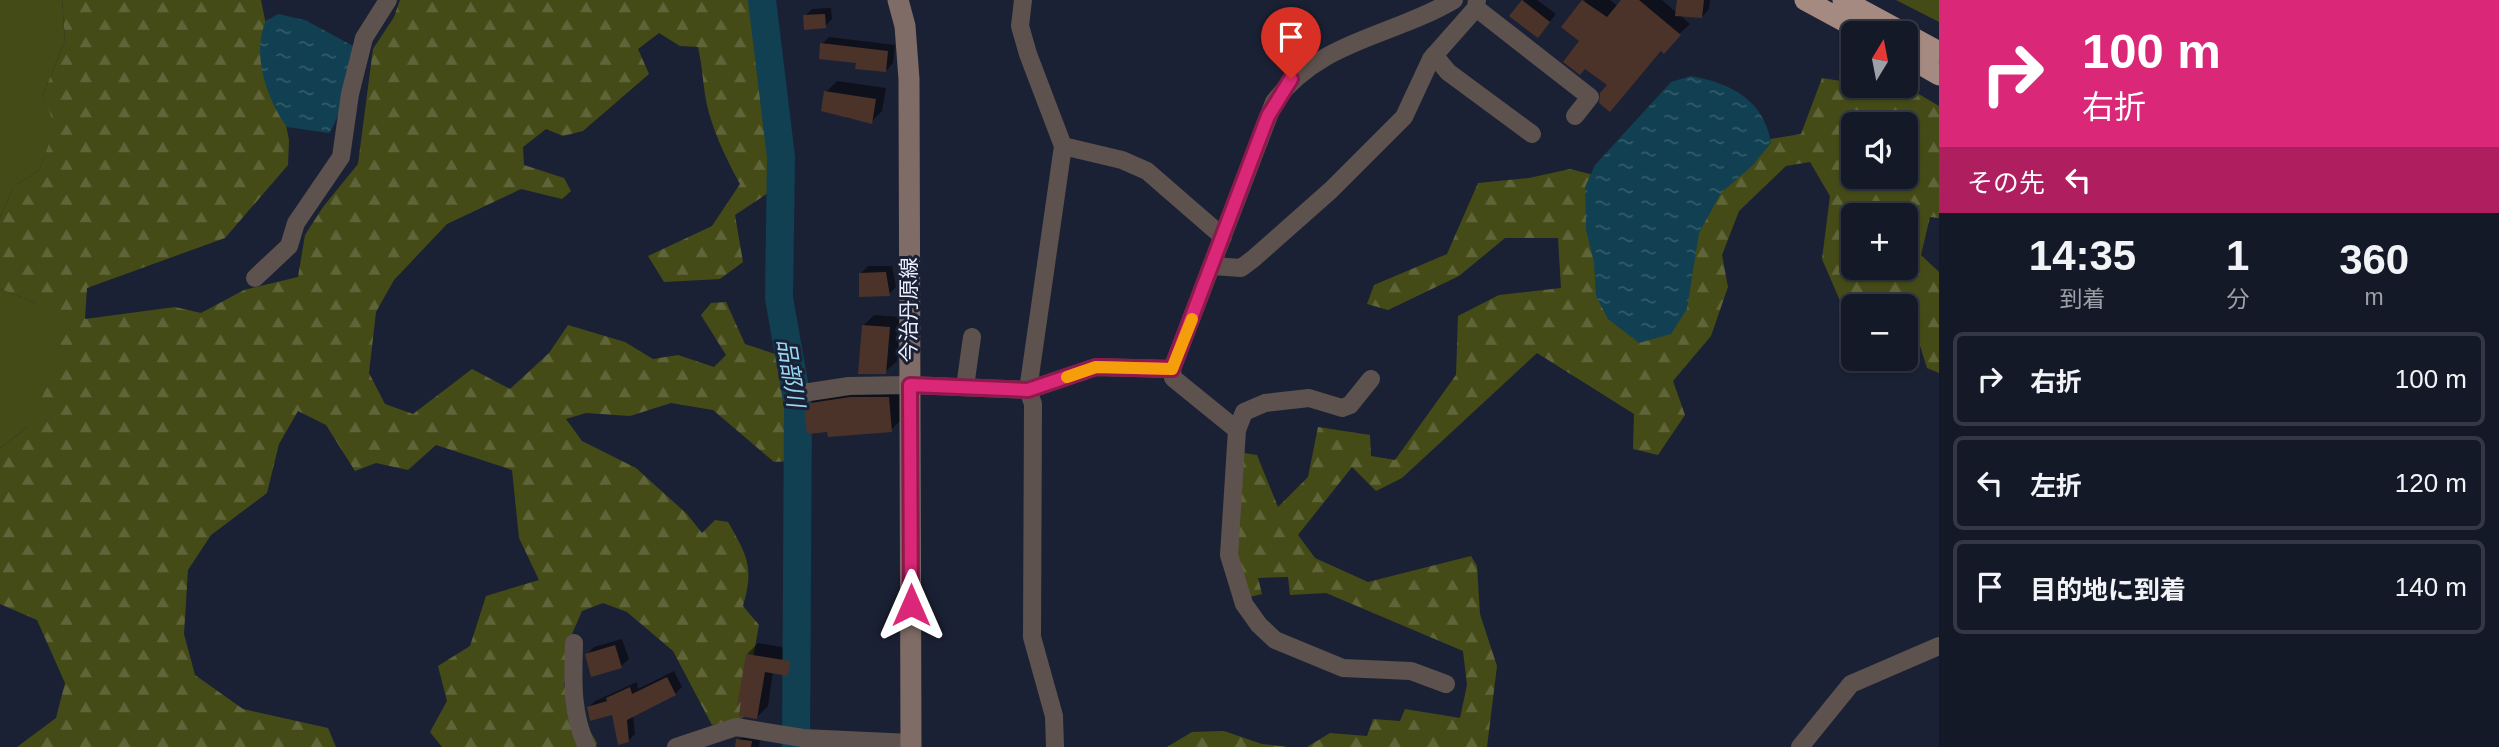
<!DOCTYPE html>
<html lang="ja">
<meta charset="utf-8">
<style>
body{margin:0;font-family:Helvetica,"Noto Sans JP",sans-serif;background:#212633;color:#f1f3f6;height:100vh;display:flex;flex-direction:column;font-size:26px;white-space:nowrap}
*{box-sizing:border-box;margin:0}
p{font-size:23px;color:#9da0a7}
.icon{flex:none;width:38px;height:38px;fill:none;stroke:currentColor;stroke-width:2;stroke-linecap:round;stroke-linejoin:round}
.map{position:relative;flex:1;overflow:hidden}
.details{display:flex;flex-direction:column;background:#141927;width:560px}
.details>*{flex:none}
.banner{background:#db2777;color:#fff;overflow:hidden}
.needle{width:46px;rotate:10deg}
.fabs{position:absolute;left:1841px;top:21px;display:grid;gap:14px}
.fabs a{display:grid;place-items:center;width:77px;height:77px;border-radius:10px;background:#141927;box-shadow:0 2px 5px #0004,0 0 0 2px #333844;font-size:35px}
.pin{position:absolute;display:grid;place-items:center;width:60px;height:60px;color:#fff;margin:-72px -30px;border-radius:50% 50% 50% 0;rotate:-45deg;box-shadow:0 0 7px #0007}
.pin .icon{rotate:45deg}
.me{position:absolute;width:77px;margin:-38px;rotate:0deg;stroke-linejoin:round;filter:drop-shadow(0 0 5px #0008)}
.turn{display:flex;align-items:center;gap:24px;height:147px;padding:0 28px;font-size:32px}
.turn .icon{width:91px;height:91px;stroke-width:2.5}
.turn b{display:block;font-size:49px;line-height:60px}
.then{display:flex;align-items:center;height:66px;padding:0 28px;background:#0003;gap:14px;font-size:26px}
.eta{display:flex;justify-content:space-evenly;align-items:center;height:119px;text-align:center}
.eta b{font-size:42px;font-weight:800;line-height:49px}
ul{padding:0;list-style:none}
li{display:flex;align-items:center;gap:21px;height:94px;margin:0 14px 10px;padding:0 14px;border:4px solid #333844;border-radius:10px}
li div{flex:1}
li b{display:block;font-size:26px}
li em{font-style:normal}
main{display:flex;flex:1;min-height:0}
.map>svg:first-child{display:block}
.forest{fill:url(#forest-firs);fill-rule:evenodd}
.park{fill:#454b16}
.water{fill:url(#water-ripples)}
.shadow{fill:#0007}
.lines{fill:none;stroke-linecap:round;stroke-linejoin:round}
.river{stroke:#104051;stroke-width:28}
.building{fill:#4b332a}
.minor{stroke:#5e524e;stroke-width:18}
.secondary{stroke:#7f6c67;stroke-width:21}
.trunk{stroke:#a58a82;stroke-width:21}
.route-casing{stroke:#8e194d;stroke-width:18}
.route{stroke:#db2777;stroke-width:12}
.slow{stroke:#f59e0b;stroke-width:12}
.labels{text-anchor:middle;stroke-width:6;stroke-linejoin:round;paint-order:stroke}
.street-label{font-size:21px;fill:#ebeffd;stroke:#1b2134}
.water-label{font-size:23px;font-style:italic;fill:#97d7f3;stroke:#1b2134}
</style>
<main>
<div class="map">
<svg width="1939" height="747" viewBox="0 0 1939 747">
<defs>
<pattern id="forest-firs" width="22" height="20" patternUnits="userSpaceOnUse" patternTransform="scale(1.75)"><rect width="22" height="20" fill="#454b16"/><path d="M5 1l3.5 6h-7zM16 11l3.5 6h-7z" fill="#606539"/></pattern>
<pattern id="water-ripples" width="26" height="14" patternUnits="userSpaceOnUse" patternTransform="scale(1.75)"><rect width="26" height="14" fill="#104051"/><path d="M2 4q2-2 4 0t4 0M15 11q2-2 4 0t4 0" fill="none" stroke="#335c6b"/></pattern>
</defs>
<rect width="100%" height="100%" fill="#1b2134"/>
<path class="forest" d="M62 0H261L289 140 288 165 225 238 87 288 85 319 175 307 201 313 244 290 298 277 305 235 323 207 358 164 373 49 394 17 400 0H753L772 154 771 191 735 215 743 262 720 279 664 282 648 256 712 226 740 184C728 162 716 138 709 113 703 92 703 68 698 47L680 46 659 33 638 49 649 74 583 131 563 136 546 129 523 147 524 165 564 178 571 191 562 199 521 189 447 224 394 280 376 312 369 373 385 404 413 414 472 369 510 389 549 353 568 325 625 342 653 359 678 355 714 367 726 355 701 315 711 303 726 302 745 344 775 354 792 407V461L774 462 713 410 671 403 630 416 586 413 566 419 582 441 636 468 687 514 702 533 715 520 728 522C748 557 754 567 743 606L759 625 749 680 756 711 738 720 712 725 673 651 627 612 603 603 582 611 572 634 564 686 597 743 596 747H442L430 732 447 701 438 666 470 646 486 596 539 580 519 538 512 470 436 445 408 470 376 463 355 471 326 425 298 411 279 444 267 493 211 535 188 570 184 634 195 675 243 709 328 728 336 747H17L56 718 65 683 37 620 0 604V448L28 427 36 303 0 289V217L14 186 39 171 54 127 43 94 65 41Z
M1822 78 1853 83V86L1917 93 1939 106V218L1930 217 1921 255 1939 272V373L1927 368 1913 323H1906V306H1853V324H1850L1822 259 1830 196 1810 162 1786 166 1739 211 1722 255 1728 287 1711 336 1673 381 1685 415 1658 455 1633 449 1634 414 1537 353 1402 478 1376 491 1352 467 1298 535 1315 558 1368 582 1471 556 1477 566 1480 614 1497 666 1487 747H1307L1330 733 1367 736 1373 719 1400 721 1405 709 1460 718 1467 685 1463 651 1326 593 1290 595 1288 577 1258 578 1262 594 1250 597 1236 554 1244 453 1257 455 1278 507 1308 477 1318 427 1370 435 1371 456 1395 460 1456 375 1458 316 1499 295 1561 288 1558 238H1505L1459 276 1388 310 1367 304 1374 285 1447 254 1478 183 1529 178 1570 169 1622 182 1740 144 1801 134ZM1853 124H1906V177H1853ZM1853 215H1906V268H1853Z
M1224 731 1262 744 1289 747H1167L1192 732Z"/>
<path class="park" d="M0 0H62L65 41 43 94 55 127 39 171 14 186 0 217Z
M1896 0H1939V22Z
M0 289 36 303 57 329 62 354 28 427 0 448Z"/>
<path class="water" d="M278 14 305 20 355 47C346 72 343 115 329 133L287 127C267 100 251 53 266 21Z
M1691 76C1731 83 1764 100 1771 143L1752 166 1721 193 1699 233 1687 309 1671 334 1639 343 1608 319 1596 296 1594 262 1586 230 1585 187 1595 165 1671 82Z"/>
<path class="shadow" d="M1524 0H1537L1556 14 1544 29 1511 16Z
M1585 0H1610L1618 6 1623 0H1662L1677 13 1679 0H1710L1709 9 1702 17 1679 14 1690 24 1662 50 1621 98 1582 41 1564 26Z
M831 8 832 19 825 26 805 16 812 9Z
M829 37 895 45 893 63 886 71 858 61 822 44Z
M837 81 886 88 882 111 871 122 846 118V114L826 92Z
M868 266H892L896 287 889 294 860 274Z
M874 315 900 317 897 361 885 372 863 326Z
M903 383 906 415 891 430H829L806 405 821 390Z
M622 639 629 659 621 666 587 654 594 647Z
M758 643 800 650 798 663 787 674 773 672 768 706 757 717 743 698 739 702 747 654Z
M674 671 682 687 675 694 633 715 635 734 628 741 613 712 589 707 595 701 637 682 638 689Z
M749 730 761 732 759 747H737L739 740Z"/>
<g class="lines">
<path class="river" d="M762 0 781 157 779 298 798 406 796 747"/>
</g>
<path class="building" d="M1522 0 1550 22 1538 38 1509 16Z
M1582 0 1607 17 1621 0H1639L1681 35 1664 54 1661 51 1610 112 1599 103 1600 93 1607 85 1585 69 1580 75 1563 62 1579 41 1561 27Z
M1677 0H1704L1702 18 1675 16Z
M825 14 826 28 804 30 803 15Z
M820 43 888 51 886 72 855 69 856 63 819 59Z
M824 91 876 99 872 124 821 111Z
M886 272 890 296 859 297V273Z
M862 325 890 327 886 374H858Z
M850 397H889L892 432 828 437 827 432 807 434 804 404Z
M615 645 622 668 591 677 585 654Z
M746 654 790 661 788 676 765 672 757 719 739 716 741 700 737 707Z
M667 677 676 695 627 720 629 742 618 745 612 715 590 721 587 707 607 701 606 698 630 687 632 694Z
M736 739 752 741 751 747H735Z"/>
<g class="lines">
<path class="minor" d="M1023 0 1020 26 1028 54 1063 146 1028 390 1033 404 1032 637 1054 716 1055 747
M1476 8 1590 97 1575 116
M1434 55 1448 72 1532 134
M1063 146 1122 160 1147 171 1223 237
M1213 266 1241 268 1253 259 1331 190 1404 117 1431 59 1476 8 1477 0
M255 278 289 246 296 223 341 157 350 94 364 38 388 0
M965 387 972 337
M803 393 849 386 910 385 1028 390 1096 367 1172 369
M1237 430 1244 412 1265 403 1309 398 1342 408 1350 405 1371 379
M574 643C573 680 571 713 587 747
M1446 684 1411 671 1343 668 1275 640 1259 625 1244 604 1229 555 1237 430 1173 378 1172 369 1274 102C1320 40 1391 37 1454 0
M676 747 736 727 803 738 911 743
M1800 747 1851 684 1939 646"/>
<path class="secondary" d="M898 0 905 26 909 79 911 747"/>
<path class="trunk" d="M1805 0 1866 33
M1843 0 1904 33
M1906 34 1939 52
M1906 56 1939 75"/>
</g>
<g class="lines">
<defs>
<path id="route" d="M911 605 910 385 1028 390 1096 367 1172 369 1268 116 1291 79"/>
</defs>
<use href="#route" class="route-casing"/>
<use href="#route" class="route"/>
<path class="slow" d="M1067 377 1096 367 1172 369 1192 319"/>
</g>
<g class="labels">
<g class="street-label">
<text transform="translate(909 310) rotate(-90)" y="7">今治丹原線</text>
</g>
<g class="water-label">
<text transform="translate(791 373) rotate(81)" y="8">品部川</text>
</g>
</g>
</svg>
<div class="fabs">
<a><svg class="needle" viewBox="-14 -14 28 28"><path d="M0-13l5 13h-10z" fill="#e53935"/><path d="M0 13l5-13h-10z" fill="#9da0a7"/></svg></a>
<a><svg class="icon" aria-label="sound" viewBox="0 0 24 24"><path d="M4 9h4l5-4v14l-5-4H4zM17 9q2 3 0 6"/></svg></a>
<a>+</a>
<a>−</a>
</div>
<div class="pin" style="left:1291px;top:79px;background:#d93025"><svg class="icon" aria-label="arrive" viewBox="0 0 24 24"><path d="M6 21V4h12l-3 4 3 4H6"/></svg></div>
<svg class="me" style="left:911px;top:605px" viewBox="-20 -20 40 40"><path d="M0-17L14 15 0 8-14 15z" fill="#db2777" stroke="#fff" stroke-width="4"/></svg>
</div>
<section class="details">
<div class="banner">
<div class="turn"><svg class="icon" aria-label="right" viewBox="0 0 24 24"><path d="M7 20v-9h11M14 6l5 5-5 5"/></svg><div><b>100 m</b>右折</div></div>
<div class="then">その先<svg class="icon" aria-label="left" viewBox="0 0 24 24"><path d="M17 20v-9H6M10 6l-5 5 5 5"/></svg></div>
</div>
<div class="eta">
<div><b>14:35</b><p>到着</p></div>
<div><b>1</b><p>分</p></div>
<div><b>360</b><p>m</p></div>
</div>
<ul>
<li><svg class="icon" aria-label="right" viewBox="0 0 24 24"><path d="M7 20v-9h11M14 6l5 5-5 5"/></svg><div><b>右折</b></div><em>100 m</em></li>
<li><svg class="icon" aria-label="left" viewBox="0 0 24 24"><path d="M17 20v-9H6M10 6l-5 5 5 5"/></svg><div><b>左折</b></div><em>120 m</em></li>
<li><svg class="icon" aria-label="arrive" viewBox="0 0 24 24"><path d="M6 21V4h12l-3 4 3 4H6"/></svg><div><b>目的地に到着</b></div><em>140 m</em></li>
</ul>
</section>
</main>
